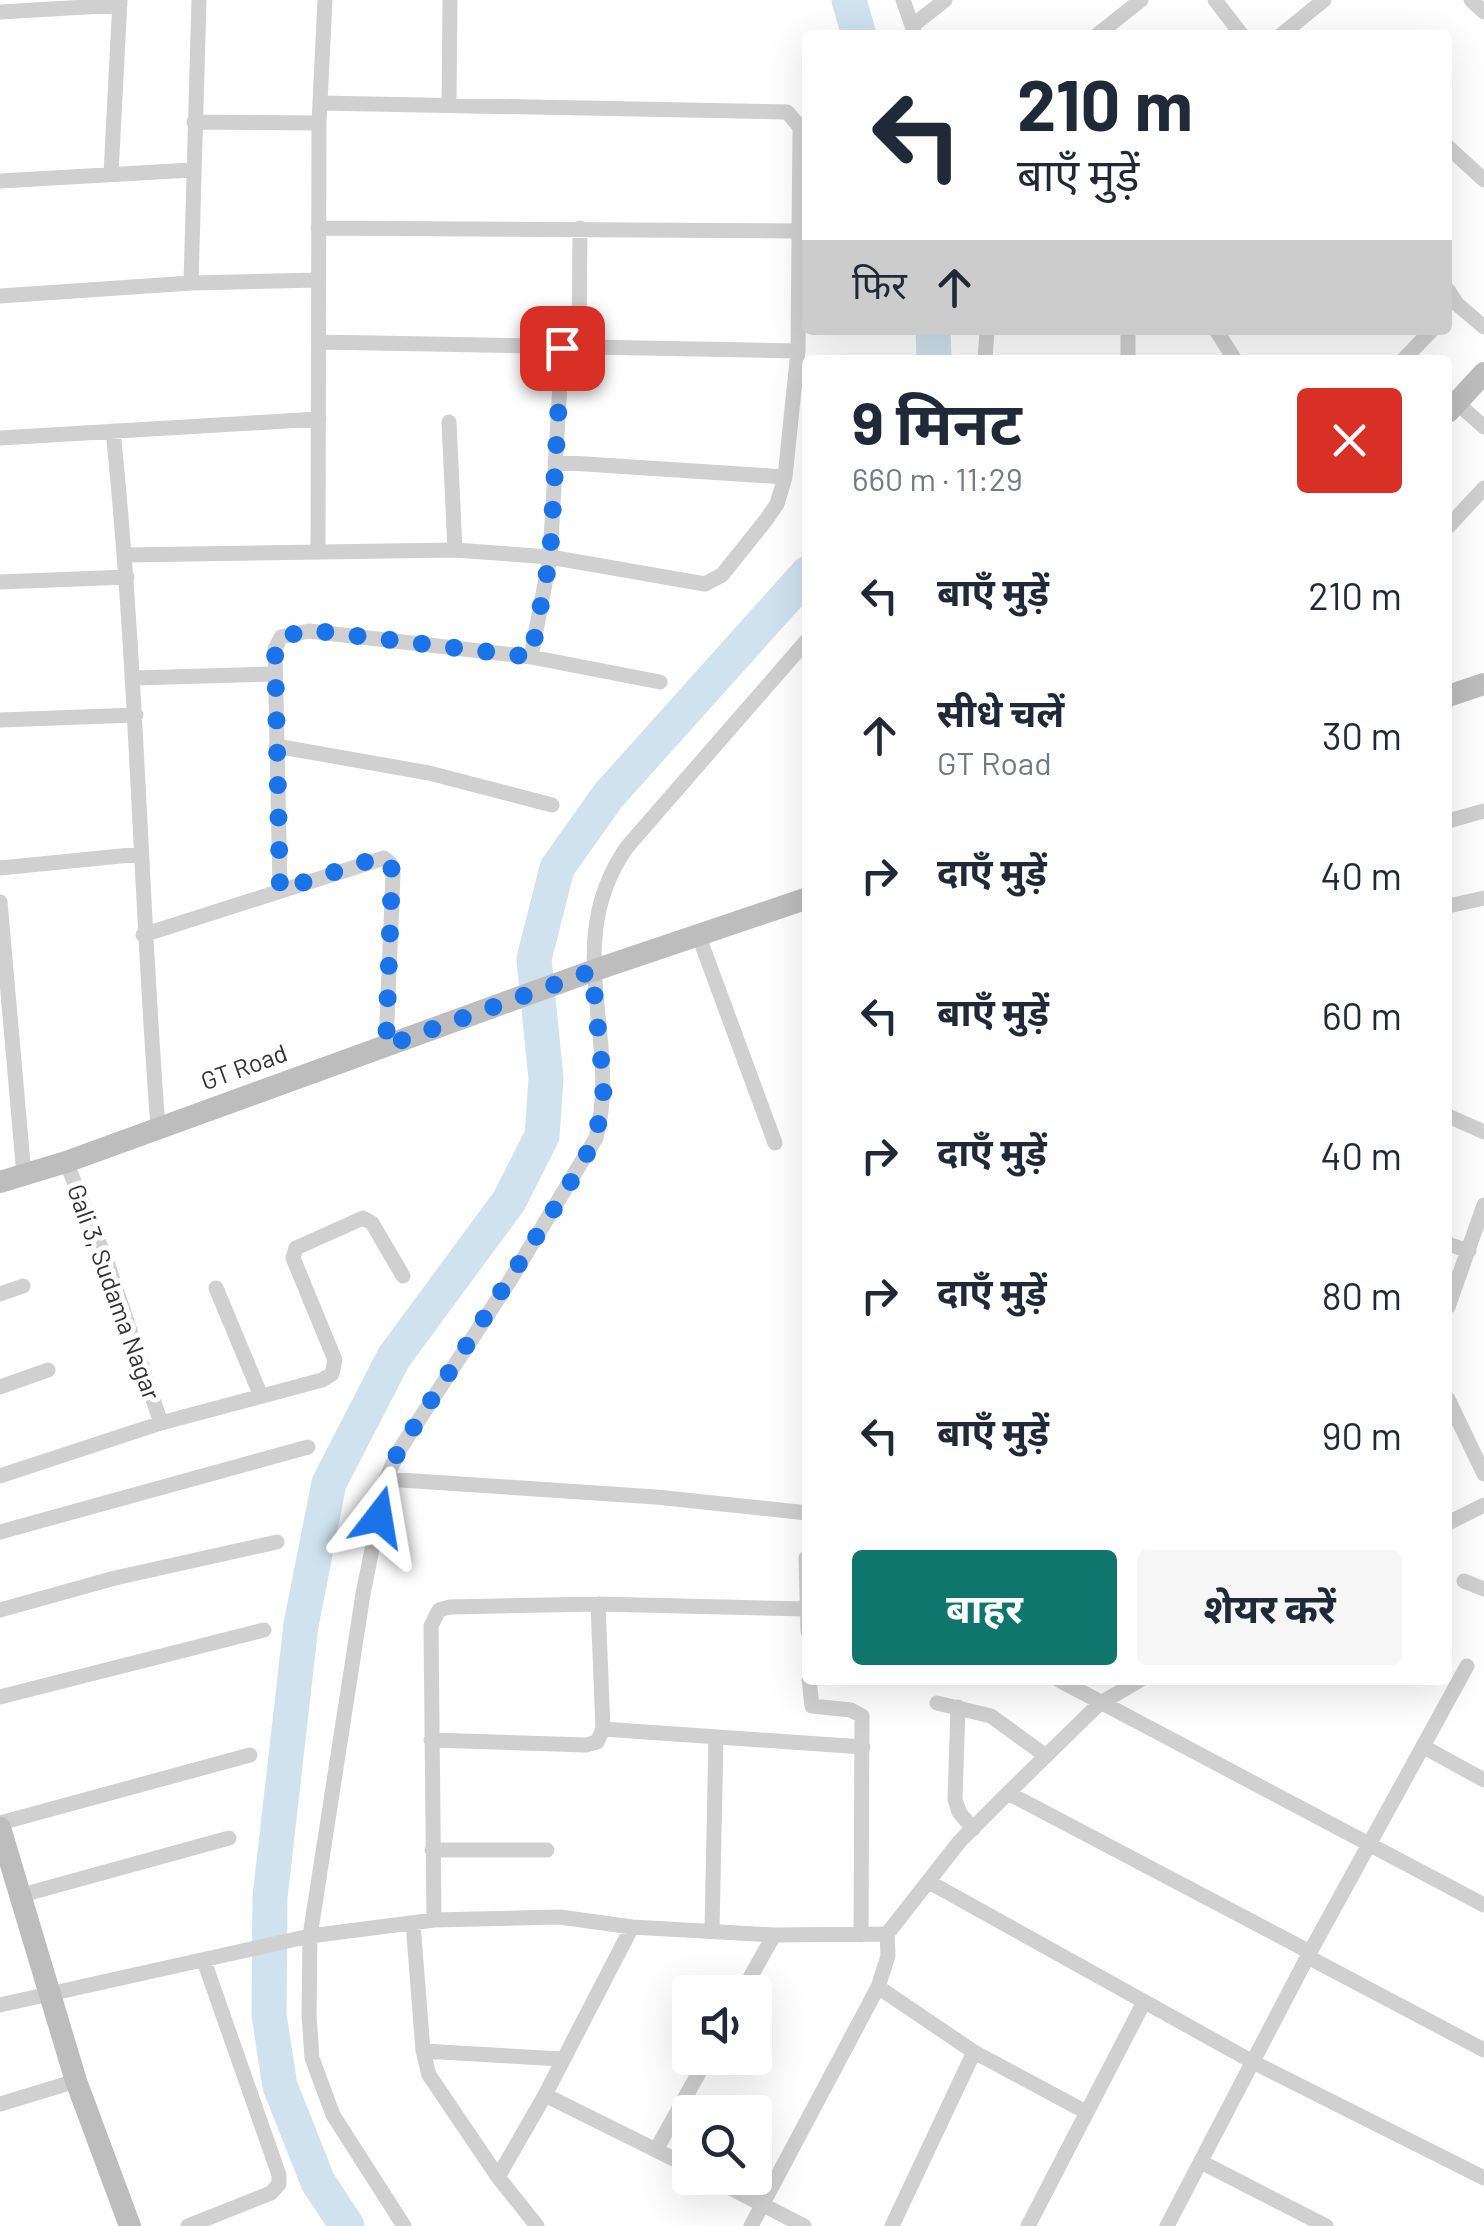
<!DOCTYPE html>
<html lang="hi">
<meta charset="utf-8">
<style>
body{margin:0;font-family:Barlow,"Noto Sans Devanagari",sans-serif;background:#f6f6f7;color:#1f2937;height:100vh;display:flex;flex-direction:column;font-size:38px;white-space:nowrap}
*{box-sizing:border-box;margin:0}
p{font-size:32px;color:#747a83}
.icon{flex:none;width:55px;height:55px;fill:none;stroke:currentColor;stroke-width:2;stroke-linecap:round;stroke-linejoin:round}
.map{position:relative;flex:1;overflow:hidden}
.side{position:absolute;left:802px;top:355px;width:650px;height:1330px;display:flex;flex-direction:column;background:#fff;border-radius:10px;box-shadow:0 10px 40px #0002}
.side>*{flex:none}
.hud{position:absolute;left:802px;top:30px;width:650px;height:305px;border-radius:10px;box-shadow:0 10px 40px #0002;background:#fff;color:#1f2937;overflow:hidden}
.controls{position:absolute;left:672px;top:1975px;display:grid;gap:20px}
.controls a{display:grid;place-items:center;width:100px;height:100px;border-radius:10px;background:#fff;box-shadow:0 10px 40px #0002;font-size:50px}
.pin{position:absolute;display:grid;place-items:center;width:85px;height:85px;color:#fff;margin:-42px;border-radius:20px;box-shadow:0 5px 15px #0006}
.me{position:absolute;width:110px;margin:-55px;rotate:14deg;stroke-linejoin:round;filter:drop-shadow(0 0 8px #0008)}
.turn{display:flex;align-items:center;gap:35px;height:210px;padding:0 50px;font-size:45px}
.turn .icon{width:130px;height:130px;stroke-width:2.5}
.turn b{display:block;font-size:70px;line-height:85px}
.then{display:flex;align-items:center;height:95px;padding:0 50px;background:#0003;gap:20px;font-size:38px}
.round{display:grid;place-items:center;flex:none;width:105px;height:105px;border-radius:10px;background:#f6f6f7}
.headline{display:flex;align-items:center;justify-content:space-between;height:170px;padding:0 50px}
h1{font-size:60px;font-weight:700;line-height:75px}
.action{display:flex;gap:20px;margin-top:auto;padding:20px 50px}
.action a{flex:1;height:115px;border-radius:10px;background:#0f766e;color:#fff;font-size:40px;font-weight:700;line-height:115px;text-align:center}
.action a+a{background:#f6f6f7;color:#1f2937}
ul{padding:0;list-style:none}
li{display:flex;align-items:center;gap:30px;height:140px;padding:0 50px}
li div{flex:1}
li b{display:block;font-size:38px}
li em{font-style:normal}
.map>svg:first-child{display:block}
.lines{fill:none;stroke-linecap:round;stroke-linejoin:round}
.river{stroke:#cfe2ee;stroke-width:35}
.street{stroke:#d0d0d0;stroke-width:15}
.secondary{stroke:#bdbdbd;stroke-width:22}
.route{stroke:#1a73e8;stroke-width:18;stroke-dasharray:0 32.4}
.labels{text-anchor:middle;stroke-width:10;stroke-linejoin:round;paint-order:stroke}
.street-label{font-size:25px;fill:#333;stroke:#fff}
</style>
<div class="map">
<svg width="1484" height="2226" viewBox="0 0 1484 2226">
<rect width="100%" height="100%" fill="#fff"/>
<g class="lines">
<path class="river" d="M849 0 859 35
M933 330 934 360
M347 2226 318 2182 280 2086 269 2015 270 1897 301 1625 329 1483 394 1357 509 1201 542 1136 546 1078 534 959 557 868 608 796 808 573"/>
<path class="street" d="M903 0 915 34
M1215 0 1242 35
M1471 0 1484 12
M0 12 120 5
M912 26 945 0
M1097 35 1141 0
M1281 35 1324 0
M449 105 450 0
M194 122 319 123
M1448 147 1484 180
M111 174 120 0
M0 181 192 170
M318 228 798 231
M191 283 199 0
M1448 290 1457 304 1484 327
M0 296 191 283 318 280
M1128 330V360
M1216 330 1235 360
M320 342 798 351
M579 349 580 228
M985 360 987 330
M1403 360 1432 330
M1457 403 1484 427
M449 422 455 550
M113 431C137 662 140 895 158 1127
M0 438 319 419
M555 462 785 477
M1448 527 1484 488
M318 551 319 123 325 0
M126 555 455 550 550 557 705 584 722 575 766 520 777 504 785 477 798 351 800 127 787 112 320 103
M0 582 127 577
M531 657 550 557 562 349
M134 678 275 674
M0 720 136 715
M276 746 429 773 552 805
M1448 821 1484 811
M0 868 141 854
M280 889 275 649 281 637 309 631 531 657 660 682
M0 902 24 1175
M1448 906 1484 898
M698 934 775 1143
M143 935 384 858 390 863 393 874 386 1046
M1448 1116 1484 1132
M66 1162 107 1262 161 1423
M1448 1244 1469 1251
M216 1288 261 1396
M0 1294 23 1286
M1448 1307 1484 1205
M0 1387 48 1370
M1448 1399 1484 1474
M0 1476 161 1423 322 1380 332 1374 335 1360 293 1258 296 1248 363 1218 372 1223 403 1276
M386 1479 656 1497 808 1513
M1448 1523 1484 1505
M0 1532 308 1447
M806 1558 808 1631
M1464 1581 1484 1589
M0 1610 115 1578 277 1542
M809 1680 812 1706 851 1710 862 1716 861 1935
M1059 1680 1484 1905
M0 1697 264 1630
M937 1703 991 1716 1046 1756
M958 1707 955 1799 959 1812 973 1829
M603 1729 863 1747
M431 1740 586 1745 597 1742 603 1729 598 1604
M1424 1747 1484 1780
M1008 1793 1310 1952
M0 1823 250 1755
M432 1850H547
M929 1882 1253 2062 1484 2178
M22 1895 229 1838
M434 1920 431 1626 439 1610 450 1607 598 1604 807 1609
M413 1923 423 2051 429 2075 498 2177 537 2226
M712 1930 716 1737
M1308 1957 1484 2050
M878 1987 974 2052 1086 2112
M742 1992 774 1935
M0 2005 310 1936 434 1920 560 1917 632 1927 774 1935 887 1934 960 1841 1008 1793 1099 1704 1140 1680
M423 2051 562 2059
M545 2095 690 2167
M0 2104 76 2081
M656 2150 707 2058
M1201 2162 1326 2226
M498 2177 545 2095 632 1927
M711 2178 804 2226
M188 2226 271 2193 279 2184V2175L204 1961
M404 2226 333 2115 312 2058 309 2015 310 1936 363 1594 386 1479 398 1452 509 1282 596 1138C622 1039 559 944 627 847L808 639
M751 2226 878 1987 888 1956 887 1934
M892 2226 974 2052
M1028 2226 1144 2002
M1167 2226 1310 1952 1467 1666"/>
<path class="secondary" d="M1448 412 1484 373
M1448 696 1484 684
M0 1182 66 1162 592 971 808 898
M0 1828 76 2081 130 2226"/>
</g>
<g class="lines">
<path class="route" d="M379 1517 386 1479 398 1452 565 1192 596 1138 604 1088 592 971 386 1046 392 874C392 864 388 858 377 858L280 890 275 649 282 637 309 630 531 657 550 557 562 348"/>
</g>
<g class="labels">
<g class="street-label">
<text transform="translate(244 1067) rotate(-20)" y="9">GT Road</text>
<text transform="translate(114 1292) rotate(70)" y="9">Gali 3, Sudama Nagar</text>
</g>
</g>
</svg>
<div class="controls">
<a><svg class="icon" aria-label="sound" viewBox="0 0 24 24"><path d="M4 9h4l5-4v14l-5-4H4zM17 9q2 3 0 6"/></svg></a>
<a><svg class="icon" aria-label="search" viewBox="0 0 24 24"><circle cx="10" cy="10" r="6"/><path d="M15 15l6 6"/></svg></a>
</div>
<div class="pin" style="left:562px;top:348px;background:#d93025"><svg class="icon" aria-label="arrive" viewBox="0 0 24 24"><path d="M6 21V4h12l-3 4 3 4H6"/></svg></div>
<svg class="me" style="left:379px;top:1517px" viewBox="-20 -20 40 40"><path d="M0-17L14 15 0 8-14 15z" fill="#1a73e8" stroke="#fff" stroke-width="4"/></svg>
<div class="hud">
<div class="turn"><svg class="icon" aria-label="left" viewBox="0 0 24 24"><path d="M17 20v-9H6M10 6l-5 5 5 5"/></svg><div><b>210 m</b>बाएँ मुड़ें</div></div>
<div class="then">फिर<svg class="icon" aria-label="ahead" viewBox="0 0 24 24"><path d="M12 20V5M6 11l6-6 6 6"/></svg></div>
</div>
<section class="side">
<div class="headline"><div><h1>9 मिनट</h1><p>660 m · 11:29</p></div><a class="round" style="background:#d93025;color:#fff"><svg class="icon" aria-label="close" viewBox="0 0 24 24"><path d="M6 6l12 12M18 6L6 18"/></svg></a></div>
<ul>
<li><svg class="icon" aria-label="left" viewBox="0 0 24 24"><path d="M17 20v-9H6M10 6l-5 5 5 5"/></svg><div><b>बाएँ मुड़ें</b></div><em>210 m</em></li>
<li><svg class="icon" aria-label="ahead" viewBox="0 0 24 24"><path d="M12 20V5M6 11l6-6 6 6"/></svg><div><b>सीधे चलें</b><p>GT Road</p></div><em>30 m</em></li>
<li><svg class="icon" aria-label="right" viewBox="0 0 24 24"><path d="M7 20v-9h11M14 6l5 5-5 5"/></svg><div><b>दाएँ मुड़ें</b></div><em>40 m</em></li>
<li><svg class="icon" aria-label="left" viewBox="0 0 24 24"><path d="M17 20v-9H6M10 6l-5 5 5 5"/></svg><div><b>बाएँ मुड़ें</b></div><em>60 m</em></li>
<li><svg class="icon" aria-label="right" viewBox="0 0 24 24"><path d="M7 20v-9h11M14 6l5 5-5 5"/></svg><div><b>दाएँ मुड़ें</b></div><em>40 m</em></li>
<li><svg class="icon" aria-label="right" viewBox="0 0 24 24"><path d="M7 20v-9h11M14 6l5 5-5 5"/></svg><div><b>दाएँ मुड़ें</b></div><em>80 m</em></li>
<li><svg class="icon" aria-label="left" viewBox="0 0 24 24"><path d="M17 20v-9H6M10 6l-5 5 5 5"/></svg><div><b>बाएँ मुड़ें</b></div><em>90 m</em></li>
</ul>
<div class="action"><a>बाहर</a><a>शेयर करें</a></div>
</section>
</div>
